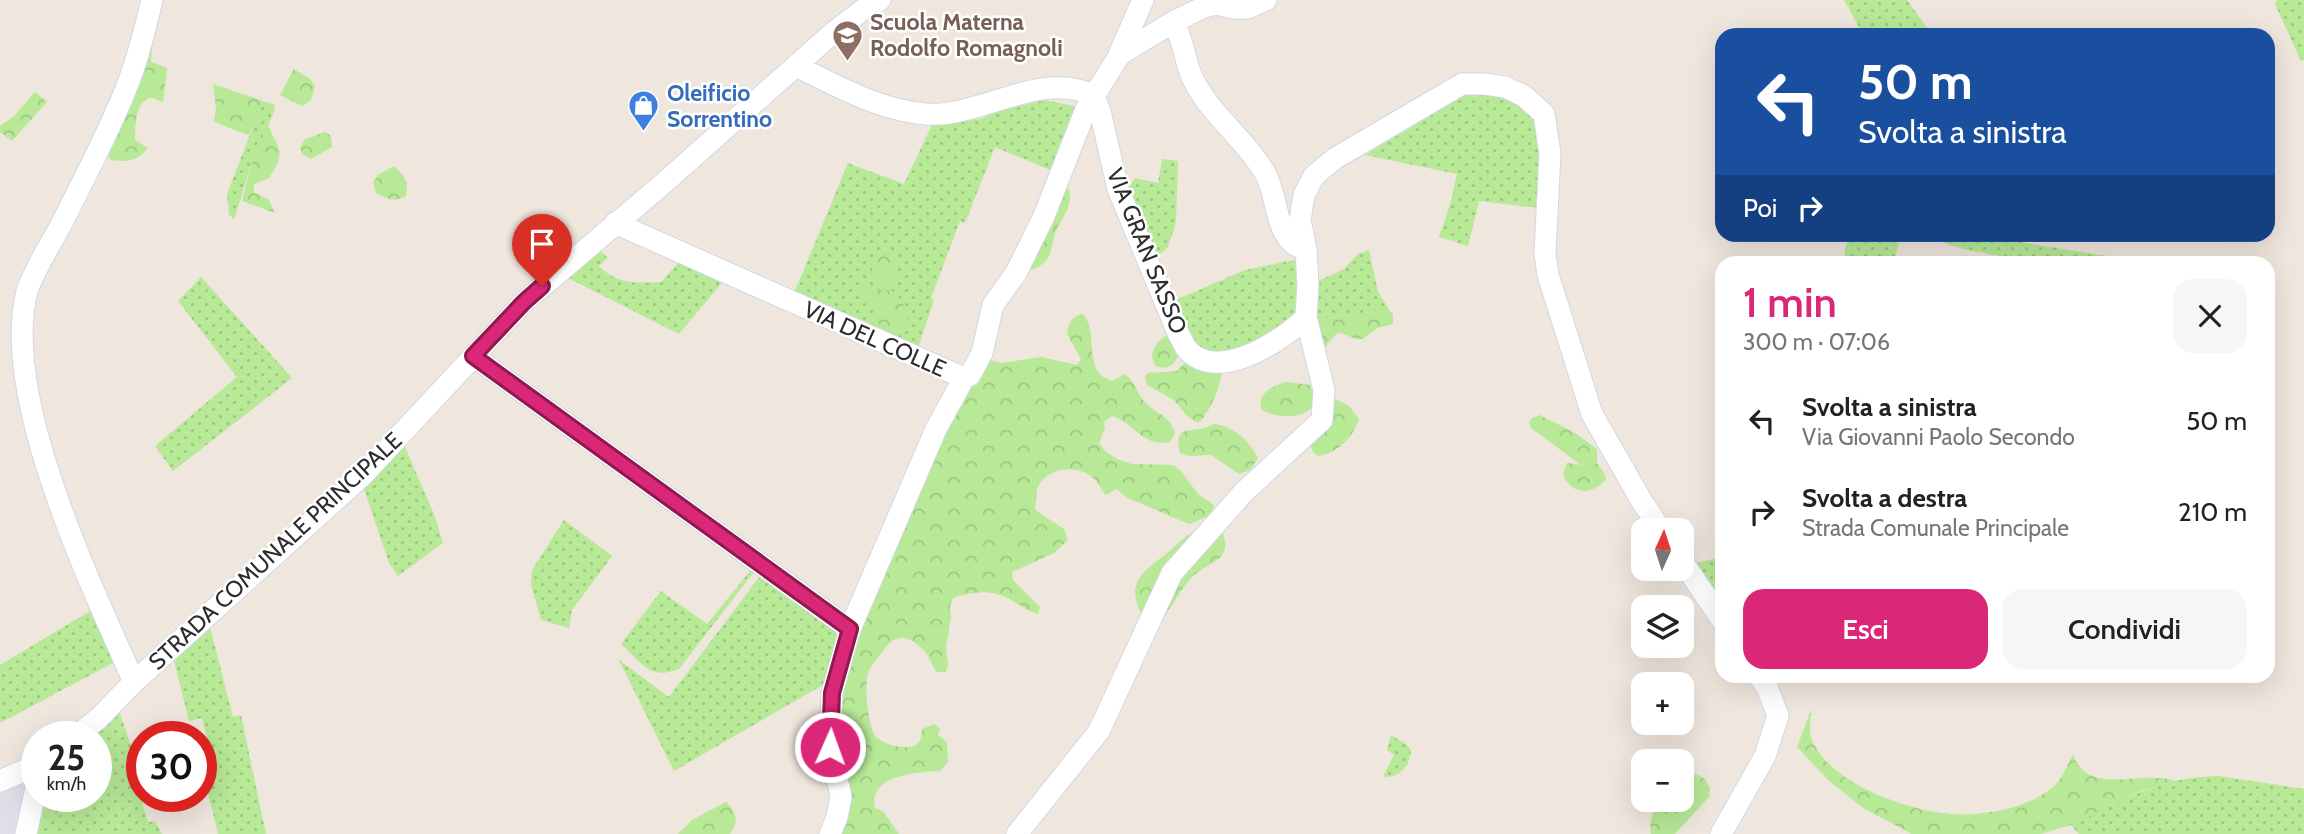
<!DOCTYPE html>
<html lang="it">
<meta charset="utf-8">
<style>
body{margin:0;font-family:Cabin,sans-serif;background:#f6f6f6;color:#222;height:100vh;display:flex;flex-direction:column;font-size:26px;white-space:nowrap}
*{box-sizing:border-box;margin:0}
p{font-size:23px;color:#767676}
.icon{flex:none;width:38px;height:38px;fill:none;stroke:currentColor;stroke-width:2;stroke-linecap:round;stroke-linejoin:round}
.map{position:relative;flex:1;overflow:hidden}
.sheet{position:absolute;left:1715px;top:256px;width:560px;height:427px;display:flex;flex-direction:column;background:#fff;border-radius:21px;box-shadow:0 7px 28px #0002}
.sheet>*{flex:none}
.top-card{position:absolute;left:1715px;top:28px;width:560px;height:214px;border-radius:21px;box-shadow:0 7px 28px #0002;background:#1a4fa0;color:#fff;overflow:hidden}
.needle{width:46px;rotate:3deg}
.controls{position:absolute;left:1631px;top:518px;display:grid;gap:14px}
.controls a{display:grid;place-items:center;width:63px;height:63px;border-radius:14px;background:#fff;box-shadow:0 7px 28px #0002;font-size:35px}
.speed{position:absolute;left:21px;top:721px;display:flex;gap:14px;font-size:35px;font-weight:700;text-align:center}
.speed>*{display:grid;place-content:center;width:91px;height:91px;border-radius:50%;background:#fff;box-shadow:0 7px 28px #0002;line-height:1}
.speed small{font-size:18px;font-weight:400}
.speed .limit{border:10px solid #d22;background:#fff;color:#111}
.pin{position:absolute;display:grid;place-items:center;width:60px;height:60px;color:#fff;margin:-72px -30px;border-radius:50% 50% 50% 0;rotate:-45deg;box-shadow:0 0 7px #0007}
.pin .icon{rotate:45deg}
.me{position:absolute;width:77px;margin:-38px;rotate:2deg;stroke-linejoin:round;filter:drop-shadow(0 0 5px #0008)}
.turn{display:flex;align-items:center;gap:24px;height:147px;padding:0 28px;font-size:32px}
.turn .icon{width:91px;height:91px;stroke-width:2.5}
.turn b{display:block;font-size:49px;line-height:60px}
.then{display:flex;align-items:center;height:66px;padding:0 28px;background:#0003;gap:14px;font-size:26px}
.round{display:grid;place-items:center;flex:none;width:74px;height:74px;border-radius:21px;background:#f6f6f6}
.overview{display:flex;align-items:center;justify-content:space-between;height:119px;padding:0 28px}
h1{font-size:42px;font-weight:600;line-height:52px;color:#db2777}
.action{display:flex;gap:14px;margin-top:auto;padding:14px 28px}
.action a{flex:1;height:80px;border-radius:21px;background:#db2777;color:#fff;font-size:28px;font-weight:600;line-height:80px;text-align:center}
.action a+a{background:#f6f6f6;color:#222}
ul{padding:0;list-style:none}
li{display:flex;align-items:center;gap:21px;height:91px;padding:0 28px}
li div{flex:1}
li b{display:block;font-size:26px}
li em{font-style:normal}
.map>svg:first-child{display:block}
.industrial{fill:#e0dee7}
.grass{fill:url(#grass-dots)}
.forest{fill:url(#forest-crowns)}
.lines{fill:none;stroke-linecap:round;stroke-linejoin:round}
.minor-casing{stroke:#d2d7e6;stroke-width:23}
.minor{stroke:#fff;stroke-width:21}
.route-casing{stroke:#8e194d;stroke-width:18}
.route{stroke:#db2777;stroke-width:12}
.labels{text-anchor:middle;stroke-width:5;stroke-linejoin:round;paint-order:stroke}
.education-label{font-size:23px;font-weight:bold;fill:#785e54;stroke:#fff;text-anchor:start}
.shop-label{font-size:23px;font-weight:bold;fill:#366cbe;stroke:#fff;text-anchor:start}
.street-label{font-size:23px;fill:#2c2c2c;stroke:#fff}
</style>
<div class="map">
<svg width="2304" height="834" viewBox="0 0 2304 834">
<defs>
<pattern id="grass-dots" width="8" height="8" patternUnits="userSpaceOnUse" patternTransform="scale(1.75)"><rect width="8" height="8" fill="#b7e996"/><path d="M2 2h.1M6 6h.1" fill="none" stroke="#9ec881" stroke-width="1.8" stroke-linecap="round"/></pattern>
<pattern id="forest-crowns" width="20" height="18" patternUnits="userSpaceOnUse" patternTransform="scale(1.75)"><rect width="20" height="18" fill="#b7e996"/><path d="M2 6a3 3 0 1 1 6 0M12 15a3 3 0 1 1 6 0" fill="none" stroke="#9ec881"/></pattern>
</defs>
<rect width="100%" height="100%" fill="#efe6dd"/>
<path class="industrial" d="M28 780 16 834H0V786Z"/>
<path class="grass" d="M1844 0H1907L1932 35H1863Z
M2277 0H2304V60L2301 61 2275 4Z
M1473 89H1485L1526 105 1541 131 1540 208 1479 201 1468 246 1439 237 1451 202 1457 174 1365 155Z
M1044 100 1083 108 1057 173 995 147 965 223 960 221 931 298 934 300 917 351 793 296 848 163 904 184 932 125 980 119 998 111Z
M263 101 275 105 274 112 252 162 234 220 229 214 227 194Z
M1162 159 1178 161 1176 222 1168 247 1153 260 1126 191 1135 178 1158 183Z
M1848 235H1977L2144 262H2030L1963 249 1921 235H1910L1899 242 1894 262H1843Z
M596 247 608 258 599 266C617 285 637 283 661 282L681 260 725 279 679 334 562 275Z
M1369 250 1378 292 1389 309 1314 320V283L1344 269 1358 254Z
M1299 259 1301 309C1271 336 1240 362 1198 349L1171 302 1245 270Z
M201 277 292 378 173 471 155 446 237 377 178 301Z
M401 438 434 514 443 543 398 576 389 563 361 480Z
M564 520 612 556 572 610 569 628 541 620 531 585 532 570Z
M1722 557V604L1696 563Z
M751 570 754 572 679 669C650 681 641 662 621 644L661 591 707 624Z
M760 576 844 638 833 679 674 771 619 660 669 697Z
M92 610 113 663 0 723V665Z
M210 627 233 717 241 715 266 834H218L203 773 214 766 202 718 189 721 173 656Z
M118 707 142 779V785L137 787 148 822 155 821 162 834H35L41 811 73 804 74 796H96V737H86Z
M1391 735 1406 744 1411 750C1410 766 1400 778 1383 777L1394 755 1387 750Z
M2218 776 2304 789V834H2079L2071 825C2122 800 2160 777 2218 776Z"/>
<path class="forest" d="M154 14 151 62 167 68 163 103C163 102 153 98 152 98 135 98 135 129 135 140L148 148C136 162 128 162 110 160L108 153Z
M294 69 310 79 315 87 311 100 302 106 280 95Z
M213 84 263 101 255 124 248 135 214 122 216 107Z
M35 92 47 102 12 141 0 132V126L13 117Z
M268 125C279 151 287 150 269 178L254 184V192L269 200 275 213 242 201 252 162Z
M325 132 331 136 332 147 311 159 303 155 300 148 305 139Z
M394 166C405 177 409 181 406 196 395 203 387 199 376 193L373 182 378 175Z
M1065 187 1069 190C1074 208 1058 221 1054 237 1052 245 1052 252 1047 259 1042 266 1036 268 1028 271Z
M888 254C899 263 897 276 887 285L875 280 872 268 878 258Z
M869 288 877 290H891C909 304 913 325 897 343L881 331 874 307 861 294 862 290Z
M1388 309 1393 314V324L1377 328 1363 339H1356L1341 333 1336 334 1323 350 1314 320Z
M1083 314C1100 334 1081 371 1112 381L1125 374C1138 385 1137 396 1148 405 1160 416 1169 415 1175 433L1170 442C1141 447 1138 425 1112 416L1104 422 1105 428 1099 443 1105 451 1117 459 1132 464 1173 465 1181 471 1198 494 1214 505 1212 515 1189 524 1128 498 1116 489 1106 495C1101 490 1098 481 1092 477 1077 464 1047 467 1038 487 1036 493 1036 503 1035 510L1064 529 1068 540 1054 553 1012 572 1013 580 1040 607 1038 614C1027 611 1023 607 1013 601 993 589 974 591 953 598L950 607 951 617 946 648 948 664 946 672H937C932 666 930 659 926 653 912 636 896 631 883 651 878 659 871 664 868 673 864 686 868 726 876 737 884 745 914 754 920 740 922 737 921 733 922 729L934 724 940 729 938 735 947 742 948 762 940 771C917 772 868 775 875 808L883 811 899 834H837L834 673 981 358 1002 363 1041 357 1077 365 1081 359 1067 334C1069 323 1071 316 1083 314Z
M1167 335 1178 355C1175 366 1166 371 1155 365 1148 352 1156 342 1167 335Z
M1189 358 1222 371C1221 385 1209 415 1198 423L1187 416 1174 400 1147 385 1145 378 1148 373 1177 371Z
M1286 382 1310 385C1327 418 1284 422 1262 410 1256 394 1272 386 1286 382Z
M1331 397 1349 406 1359 419C1354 436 1337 454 1318 456L1313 452 1309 441Z
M1540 415 1575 433 1597 449V463L1605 474 1606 479C1593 496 1570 495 1563 474L1567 463 1581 465 1531 428 1529 423 1532 418Z
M1213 424C1232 425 1250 441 1258 458L1250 470 1239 474 1211 455 1189 456 1180 453C1172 420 1196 436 1213 424Z
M1201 528H1221C1235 562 1211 559 1192 577 1180 589 1174 606 1162 618L1143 617C1125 584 1140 574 1166 554 1178 544 1186 534 1201 528Z
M1811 710C1811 718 1809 729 1811 737 1826 781 1899 807 1941 813 1975 818 2028 810 2054 786 2062 779 2068 764 2073 754 2087 798 2144 769 2175 781L2140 791 2071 825 2040 834H1912L1863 808 1827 779 1797 747Z
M1696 774 1705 779 1710 788 1709 797 1675 834H1651C1649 820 1652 810 1662 800H1682V784Z
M42 796H74C73 812 62 817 47 817L41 811Z
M726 802C737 813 739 821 730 834H678L692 820Z"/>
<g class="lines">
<defs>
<path id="minor" d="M1173 22 1204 7 1216 4 1234 8H1248L1266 0
M1119 55 1173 22C1185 41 1184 64 1195 83 1213 117 1246 140 1265 173 1279 196 1274 244 1306 249
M796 66C838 86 878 110 926 114 981 118 1038 70 1093 95L1100 111 1118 189 1178 333C1181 338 1183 343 1186 348 1215 385 1283 341 1306 317L1308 285 1306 249 1300 220 1304 195 1314 176 1334 159 1462 84H1485L1505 87 1524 96 1544 114 1550 154 1545 253 1548 275 1592 414 1641 500 1661 530
M615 223 964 378 970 375 982 353 993 305 1016 273 1044 216 1086 109 1117 59 1143 0
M473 356 850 629 832 693 830 747 841 797 837 817 830 834
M1682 561 1722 620
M850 629 936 429 964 378
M134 682C91 584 0 397 27 291 36 266 51 244 63 221 85 177 109 132 127 86 138 59 145 29 152 0
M75 737 99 718 134 682 362 476 524 302 665 182 835 31 864 9 880 0
M0 781 37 765
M26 834 37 784
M1017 834 1099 731 1172 573 1244 492 1322 420 1324 390 1306 317
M1721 834 1765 756 1778 716 1767 687 1759 676"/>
</defs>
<use href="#minor" class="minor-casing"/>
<use href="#minor" class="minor"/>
</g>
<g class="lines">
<defs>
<path id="route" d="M542 286 524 302 473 356 850 629 832 693 830 747"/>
</defs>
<use href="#route" class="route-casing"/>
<use href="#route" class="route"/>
</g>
<defs>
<symbol id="school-pin" viewBox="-11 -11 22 30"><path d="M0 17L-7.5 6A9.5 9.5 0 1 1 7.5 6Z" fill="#8d6e63" stroke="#fff"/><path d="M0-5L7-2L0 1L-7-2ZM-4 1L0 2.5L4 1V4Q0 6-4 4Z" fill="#fff"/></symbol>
<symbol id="shop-pin" viewBox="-11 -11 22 30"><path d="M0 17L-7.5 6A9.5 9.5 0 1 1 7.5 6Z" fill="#3f7fe0" stroke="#fff"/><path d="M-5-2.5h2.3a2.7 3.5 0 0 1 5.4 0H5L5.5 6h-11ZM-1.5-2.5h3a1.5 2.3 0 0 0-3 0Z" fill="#fff"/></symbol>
</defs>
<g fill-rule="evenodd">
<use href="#school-pin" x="830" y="18" width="35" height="47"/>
<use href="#shop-pin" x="626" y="88" width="35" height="47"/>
</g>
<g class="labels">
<g class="education-label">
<text x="870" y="30">Scuola Materna<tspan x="870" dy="26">Rodolfo Romagnoli</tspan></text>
</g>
<g class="shop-label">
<text x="667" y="101">Oleificio<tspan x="667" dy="26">Sorrentino</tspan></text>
</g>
<g class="street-label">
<text transform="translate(1147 251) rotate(68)" y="8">VIA GRAN SASSO</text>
<text transform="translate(875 339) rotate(24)" y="8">VIA DEL COLLE</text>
<text transform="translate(275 551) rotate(-43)" y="8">STRADA COMUNALE PRINCIPALE</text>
</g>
</g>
</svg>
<div class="controls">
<a><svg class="needle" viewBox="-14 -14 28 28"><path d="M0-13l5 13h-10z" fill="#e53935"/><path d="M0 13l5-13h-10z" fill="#767676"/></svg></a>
<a><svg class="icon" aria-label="layers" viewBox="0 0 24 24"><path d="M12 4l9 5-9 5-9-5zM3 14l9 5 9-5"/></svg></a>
<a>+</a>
<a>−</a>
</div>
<div class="speed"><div>25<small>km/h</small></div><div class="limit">30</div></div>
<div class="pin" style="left:542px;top:286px;background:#d93025"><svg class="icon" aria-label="arrive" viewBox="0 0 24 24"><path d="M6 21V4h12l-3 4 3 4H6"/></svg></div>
<svg class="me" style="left:830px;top:747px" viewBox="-20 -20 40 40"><circle r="17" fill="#db2777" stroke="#fff" stroke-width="3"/><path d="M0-11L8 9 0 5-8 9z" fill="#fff"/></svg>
<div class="top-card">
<div class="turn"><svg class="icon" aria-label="left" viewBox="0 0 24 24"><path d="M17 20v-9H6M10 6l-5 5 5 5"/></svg><div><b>50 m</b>Svolta a sinistra</div></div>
<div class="then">Poi<svg class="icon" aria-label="right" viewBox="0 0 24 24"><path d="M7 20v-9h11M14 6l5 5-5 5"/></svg></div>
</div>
<section class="sheet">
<div class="overview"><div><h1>1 min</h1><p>300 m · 07:06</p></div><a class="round"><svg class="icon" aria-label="close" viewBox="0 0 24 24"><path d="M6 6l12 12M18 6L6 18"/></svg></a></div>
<ul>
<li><svg class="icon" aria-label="left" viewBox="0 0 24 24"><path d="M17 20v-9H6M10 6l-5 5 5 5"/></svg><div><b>Svolta a sinistra</b><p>Via Giovanni Paolo Secondo</p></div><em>50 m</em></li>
<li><svg class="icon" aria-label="right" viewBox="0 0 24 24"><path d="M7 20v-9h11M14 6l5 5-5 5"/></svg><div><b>Svolta a destra</b><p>Strada Comunale Principale</p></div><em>210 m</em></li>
</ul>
<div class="action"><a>Esci</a><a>Condividi</a></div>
</section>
</div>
